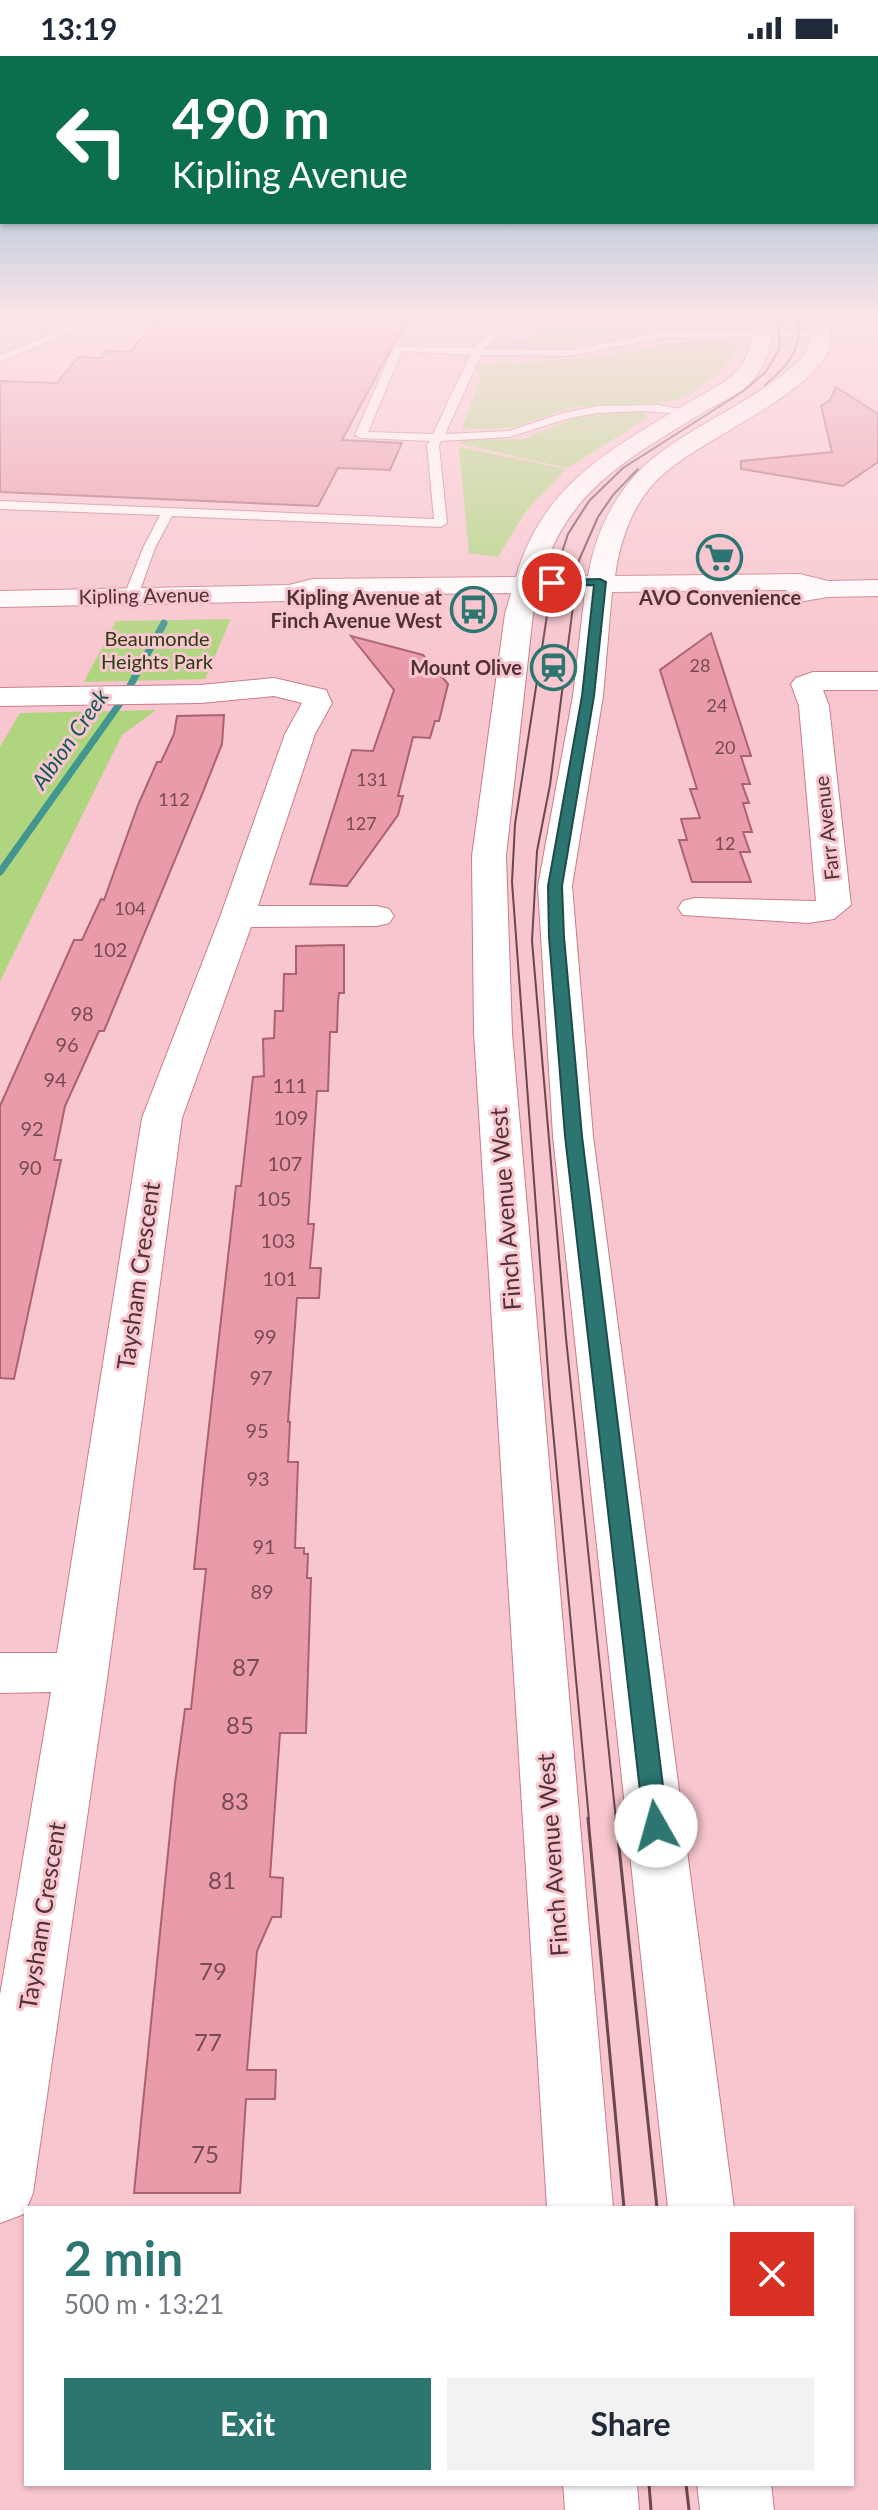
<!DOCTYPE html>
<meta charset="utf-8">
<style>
body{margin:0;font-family:Lato,sans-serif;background:#f2f2f3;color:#1f2937;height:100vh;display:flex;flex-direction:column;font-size:30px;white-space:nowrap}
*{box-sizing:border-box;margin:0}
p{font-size:26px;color:#747a83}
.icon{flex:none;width:44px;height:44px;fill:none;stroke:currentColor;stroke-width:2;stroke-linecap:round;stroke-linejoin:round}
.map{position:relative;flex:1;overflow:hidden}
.sheet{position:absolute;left:24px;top:2150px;width:830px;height:280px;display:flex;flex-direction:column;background:#fff;border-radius:0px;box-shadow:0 2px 6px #0004}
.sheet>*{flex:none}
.top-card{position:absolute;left:0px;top:0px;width:878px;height:168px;box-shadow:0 2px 6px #0004;background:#0b6e4f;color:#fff;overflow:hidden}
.pin{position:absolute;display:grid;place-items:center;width:68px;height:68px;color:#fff;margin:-34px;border:4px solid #fff;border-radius:50%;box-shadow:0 2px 8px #0007}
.me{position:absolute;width:88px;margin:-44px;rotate:353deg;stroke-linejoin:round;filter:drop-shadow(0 0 6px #0008)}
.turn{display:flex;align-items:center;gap:28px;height:168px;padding:0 40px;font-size:36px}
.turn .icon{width:104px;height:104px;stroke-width:2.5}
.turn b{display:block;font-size:56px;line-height:68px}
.round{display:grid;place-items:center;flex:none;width:84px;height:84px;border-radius:0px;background:#f2f2f3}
.head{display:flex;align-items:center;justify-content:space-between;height:136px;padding:0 40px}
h1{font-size:48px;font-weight:700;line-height:60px;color:#2c7570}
.primary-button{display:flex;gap:16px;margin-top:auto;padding:16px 40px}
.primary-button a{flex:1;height:92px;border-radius:0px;background:#2c7570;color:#fff;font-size:32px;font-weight:700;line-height:92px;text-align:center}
.primary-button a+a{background:#f2f2f3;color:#1f2937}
.status{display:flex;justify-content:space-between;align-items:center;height:56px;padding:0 40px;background:#fff;direction:ltr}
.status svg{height:22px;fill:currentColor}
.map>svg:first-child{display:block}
.green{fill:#afd57f}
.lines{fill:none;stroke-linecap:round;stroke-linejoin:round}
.stream{stroke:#41968f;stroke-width:7}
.building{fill:#ea9ba9;stroke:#ab6270;stroke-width:2}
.lane-casing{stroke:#c87d8a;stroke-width:2}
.street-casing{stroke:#c87d8a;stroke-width:2}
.secondary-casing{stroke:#c87d8a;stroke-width:2}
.lane{fill:#fff;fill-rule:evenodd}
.street{fill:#fff;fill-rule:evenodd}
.secondary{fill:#fff;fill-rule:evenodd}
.tram-far1{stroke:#6b484d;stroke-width:2}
.tram{stroke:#6b484d;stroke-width:3}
.route{fill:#2c7570;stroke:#1d4c49;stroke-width:2}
.labels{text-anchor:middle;stroke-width:6;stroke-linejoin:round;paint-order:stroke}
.far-number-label{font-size:18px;fill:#774c53}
.far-street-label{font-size:20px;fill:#513136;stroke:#f8c6ce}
.far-poi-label{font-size:20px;font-weight:bold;fill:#513136;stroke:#f8c6ce;text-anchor:end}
.far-park-label{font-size:20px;fill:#2b3c13;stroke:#f8c6ce}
.number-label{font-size:20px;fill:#774c53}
.far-water-label{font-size:22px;font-style:italic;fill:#105854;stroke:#f8c6ce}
.street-label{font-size:24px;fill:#513136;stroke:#f8c6ce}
.near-number-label{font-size:24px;fill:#774c53}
</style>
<div class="status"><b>13:19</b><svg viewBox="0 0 49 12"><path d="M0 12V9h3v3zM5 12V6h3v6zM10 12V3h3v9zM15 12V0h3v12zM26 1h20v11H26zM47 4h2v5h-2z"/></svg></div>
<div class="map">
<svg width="878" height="2454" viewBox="0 0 878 2454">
<rect width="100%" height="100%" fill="#f8c6ce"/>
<path class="green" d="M552 263H737L718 270 637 274 559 290 511 288 510 285H525Z
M690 285H725L738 292C723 318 691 346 660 346L659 348 574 351 518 370 500 373H462L481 319 474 313 505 303 511 307 601 300Z
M642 355 647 362 568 412 461 388 460 384 524 383 579 360Z
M459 391 566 413 526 455 498 501 469 497Z
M231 563 205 623 84 626 116 565Z
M156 654 122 679 0 925V691L20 657Z"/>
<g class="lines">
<path class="stream" d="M0 816 123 643 164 567"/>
</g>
<path class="building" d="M157 263H407L342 384 402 387 390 414 338 412 318 450 0 436V325L57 327 78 301 101 302 107 295 130 296Z
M836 331 878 358V406L843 430 741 413V405L832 396 821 350 830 344Z
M711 577 751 700H741L750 728H742L749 747H743L752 776H743L750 796H740L751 826H692L679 784H687L681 763 700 762 690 733H697L660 614Z
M351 580 423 599 448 628 439 665H435L430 682 413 681 398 740H403L398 759 347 830 310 828 352 694 373 695 394 634Z
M224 659 222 688 203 736 104 975H99L65 1050 54 1104H61L14 1323 0 1322V1050L74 884H82L101 843 104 844 138 749 157 706H161L174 678 177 660Z
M344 889V937H339L338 945 337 976H330L328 1035H317L308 1168H314L310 1212H321L319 1242H297L288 1366H290L288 1406H298L295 1492H304V1498H308L307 1522H311L306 1677H280L270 1821 283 1822 281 1861H272L257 1895 247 2014H276L275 2043H246L240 2137H134L175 1727 185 1653H191L206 1513H194L205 1406 236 1130H241L253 1021 264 1020 263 983 274 982 275 955H283L284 918H296V890Z"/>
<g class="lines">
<defs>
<path id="lane" d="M2 263C24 262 45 269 67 270 79 271 91 262 104 263L0 306V299L60 275Z
M429 263H439L435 273 426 271Z
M502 263H513L484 293 570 294 661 276 821 275 826 278 821 281 661 282 570 300 481 299 445 378 509 375 563 357 597 350 659 349 696 356 690 359 644 355 597 357 570 362 509 381 441 385 439 389 447 467 441 471 172 460 155 492 138 540 131 544 124 540 143 492 160 459 0 453V445L434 463 427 389 430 385 361 382 355 379 394 290 474 292 491 271ZM402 295 470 299 433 378 368 376Z"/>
<path id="street" d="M813 616H878V634H823L829 650 851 849 834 863 808 867 683 859 678 852 683 845 695 842 816 845 799 650 791 628 796 622Z
M274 622 326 634 332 647 315 678 258 850H377L389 853 394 860 389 867 377 870 251 871 182 1062 108 1616 33 2137 24 2158 0 2167V1939L51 1636 0 1637V1597H57L142 1062 220 861 285 678 302 647 274 640 200 647 0 650V632L200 629Z"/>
<path id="secondary" d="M752 263H772C773 286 768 306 752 325 740 339 716 348 700 358 631 401 565 435 542 521L588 520C595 480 610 446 638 416 675 378 734 355 777 323 788 314 801 306 807 293 812 283 809 272 808 263H828C830 272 833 283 829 293 808 343 695 384 655 426 631 452 620 485 615 520L800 518 828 525 878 524V540L828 541 798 546 788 544 785 538 787 534 612 536 603 640 572 830 593 1080 734 2152H668L553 1080 538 830 573 640 585 536 538 537 533 558 506 800 512 977 613 2152H547L474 977 472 800 505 558 511 537 313 539 289 545 0 551V535L289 529 313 523 516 521C541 432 607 395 681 351 698 340 719 331 733 319 750 304 752 283 752 263Z
M563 2428H637L639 2454H565Z
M697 2428H771L774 2454H700Z"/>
</defs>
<use href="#lane" class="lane-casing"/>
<use href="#street" class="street-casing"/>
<use href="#secondary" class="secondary-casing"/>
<use href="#lane" class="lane"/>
<use href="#street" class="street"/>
<use href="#secondary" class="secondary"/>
<path class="tram-far1" d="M765 329C787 311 803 293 798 263
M589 1764 550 1342 512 826 515 768 552 527 568 478 589 445 623 412 742 336 765 317 780 292 778 263
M616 1764 566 1282 532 885 537 795 550 729 579 504 598 461 613 439 638 413"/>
<path class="tram" d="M588 1762 624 2152
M616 1762 657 2152
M649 2428 651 2454
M686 2428 689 2454"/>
</g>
<linearGradient id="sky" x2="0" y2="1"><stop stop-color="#65a8c4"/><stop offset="0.43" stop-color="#fce5e9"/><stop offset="1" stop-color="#fce5e9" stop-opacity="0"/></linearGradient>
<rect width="878" height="606" fill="url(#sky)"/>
<path class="route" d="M600 523 606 526 594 640 562 830 564 881 582 1080 668 1770 664 1777 656 1780 647 1777 644 1770 565 1080 549 881 548 830 582 640 594 529 552 530 546 527 552 524Z"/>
<defs>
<symbol id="supermarket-ring" viewBox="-11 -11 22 22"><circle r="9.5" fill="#f8c6ce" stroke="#2c7570" stroke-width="1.5"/><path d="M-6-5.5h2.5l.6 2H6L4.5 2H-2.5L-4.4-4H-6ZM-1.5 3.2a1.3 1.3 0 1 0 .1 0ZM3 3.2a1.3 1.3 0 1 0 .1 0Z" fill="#2c7570"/></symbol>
<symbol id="bus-ring" viewBox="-11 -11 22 22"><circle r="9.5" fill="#f8c6ce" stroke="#2c7570" stroke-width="1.5"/><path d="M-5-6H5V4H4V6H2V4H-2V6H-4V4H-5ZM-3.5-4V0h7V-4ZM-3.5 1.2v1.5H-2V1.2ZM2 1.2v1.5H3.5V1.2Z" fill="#2c7570"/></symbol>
<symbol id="station-ring" viewBox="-11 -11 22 22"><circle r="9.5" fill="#f8c6ce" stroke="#2c7570" stroke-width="1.5"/><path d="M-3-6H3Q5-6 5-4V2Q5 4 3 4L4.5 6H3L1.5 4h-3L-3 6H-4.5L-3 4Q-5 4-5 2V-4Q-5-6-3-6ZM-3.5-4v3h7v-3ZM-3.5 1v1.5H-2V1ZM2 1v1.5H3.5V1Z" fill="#2c7570"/></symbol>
</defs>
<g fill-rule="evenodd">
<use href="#supermarket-ring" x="694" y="476" width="51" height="51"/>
<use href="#bus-ring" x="448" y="528" width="51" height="51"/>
<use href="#station-ring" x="528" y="586" width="51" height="51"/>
</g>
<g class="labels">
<g class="far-number-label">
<text x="700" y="616">28</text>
<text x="717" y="656">24</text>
<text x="725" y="698">20</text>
<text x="372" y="730">131</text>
<text x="174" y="750">112</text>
<text x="361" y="774">127</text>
<text x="725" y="794">12</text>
<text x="130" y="859">104</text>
</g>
<g class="far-street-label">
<text transform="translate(144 540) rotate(-1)" y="7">Kipling Avenue</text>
<text transform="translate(827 772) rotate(-96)" y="7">Farr Avenue</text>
</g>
<g class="far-poi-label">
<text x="442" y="549">Kipling Avenue at<tspan x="442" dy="23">Finch Avenue West</tspan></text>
<text x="720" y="549" text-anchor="middle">AVO Convenience</text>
<text x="522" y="619">Mount Olive</text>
</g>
<g class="far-park-label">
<text x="157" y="590">Beaumonde<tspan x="157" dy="23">Heights Park</tspan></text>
</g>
<g class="number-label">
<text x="110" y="901">102</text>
<text x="82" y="965">98</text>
<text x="67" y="996">96</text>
<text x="55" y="1031">94</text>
<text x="290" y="1037">111</text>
<text x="291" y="1069">109</text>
<text x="32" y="1080">92</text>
<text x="285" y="1115">107</text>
<text x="30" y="1119">90</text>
<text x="274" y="1150">105</text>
<text x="278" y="1192">103</text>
<text x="280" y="1230">101</text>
<text x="265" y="1288">99</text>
<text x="261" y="1329">97</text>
<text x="257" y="1382">95</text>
<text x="258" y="1430">93</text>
<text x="264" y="1498">91</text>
<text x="262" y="1543">89</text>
</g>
<g class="far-water-label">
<text transform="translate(70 683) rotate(-55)" y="8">Albion Creek</text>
</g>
<g class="street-label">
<text transform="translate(506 1153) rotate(-94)" y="8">Finch Avenue West</text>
<text transform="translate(139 1220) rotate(-82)" y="8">Taysham Crescent</text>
<text transform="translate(553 1799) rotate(-94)" y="8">Finch Avenue West</text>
<text transform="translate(43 1860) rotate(-81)" y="8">Taysham Crescent</text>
</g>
<g class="near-number-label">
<text x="246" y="1620">87</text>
<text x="240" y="1678">85</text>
<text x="235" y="1754">83</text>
<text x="222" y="1833">81</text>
<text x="213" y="1924">79</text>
<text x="208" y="1995">77</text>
<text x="205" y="2107">75</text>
</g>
</g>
</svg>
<div class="pin" style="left:552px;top:527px;background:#d93025"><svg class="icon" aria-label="arrive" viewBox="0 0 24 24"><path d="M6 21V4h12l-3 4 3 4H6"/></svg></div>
<svg class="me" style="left:656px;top:1770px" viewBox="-20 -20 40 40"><circle r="19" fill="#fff"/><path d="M0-13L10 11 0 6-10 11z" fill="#2c7570"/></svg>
<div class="top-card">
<div class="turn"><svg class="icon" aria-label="left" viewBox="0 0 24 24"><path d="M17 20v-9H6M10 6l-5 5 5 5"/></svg><div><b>490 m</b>Kipling Avenue</div></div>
</div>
<section class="sheet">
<div class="head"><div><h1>2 min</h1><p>500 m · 13:21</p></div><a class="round" style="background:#d93025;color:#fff"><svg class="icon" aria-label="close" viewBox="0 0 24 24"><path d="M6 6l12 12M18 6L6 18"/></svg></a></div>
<div class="primary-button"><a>Exit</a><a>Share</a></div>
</section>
</div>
